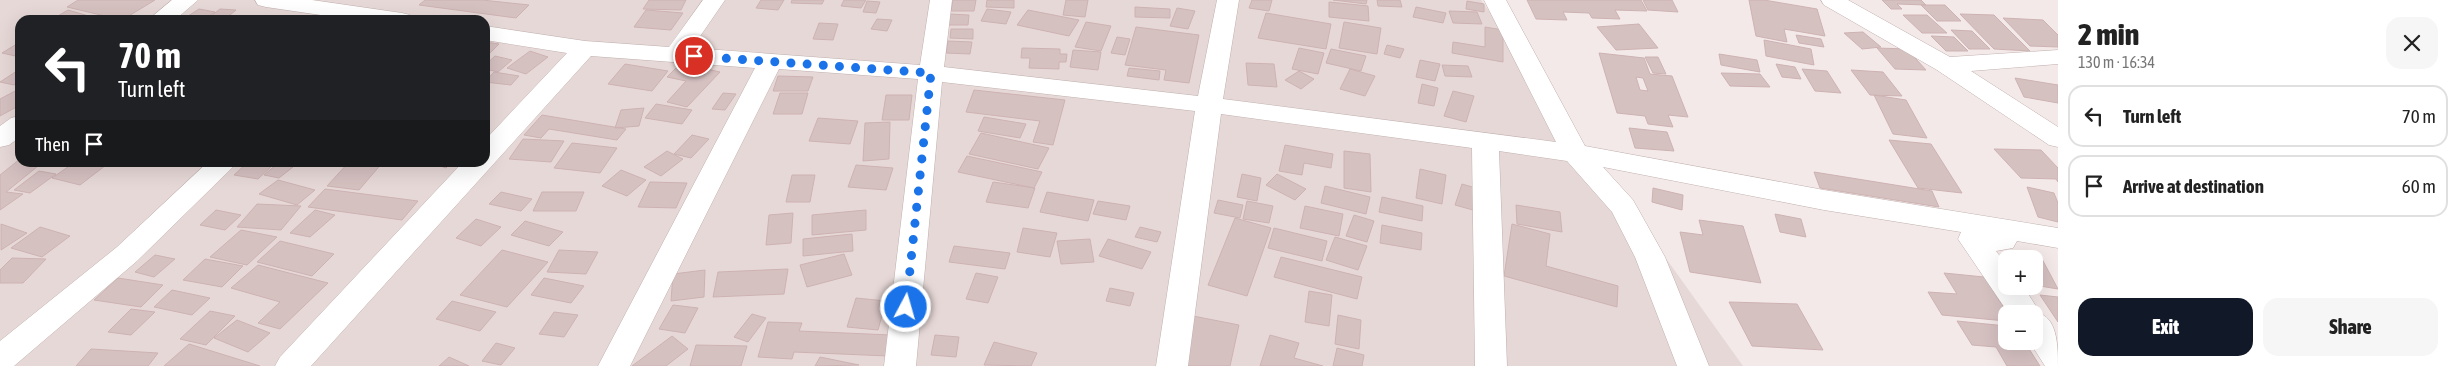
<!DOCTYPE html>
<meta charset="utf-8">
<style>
body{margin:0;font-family:"Asap Condensed",sans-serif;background:#f6f6f6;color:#222;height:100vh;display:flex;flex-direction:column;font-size:19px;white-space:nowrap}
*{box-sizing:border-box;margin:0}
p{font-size:16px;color:#767676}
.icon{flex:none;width:28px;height:28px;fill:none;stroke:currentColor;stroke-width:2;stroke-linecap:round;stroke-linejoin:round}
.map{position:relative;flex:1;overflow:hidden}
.side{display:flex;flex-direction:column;background:#fff;width:400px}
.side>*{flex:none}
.top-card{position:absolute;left:15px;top:15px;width:475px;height:152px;border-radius:15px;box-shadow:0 5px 20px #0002;background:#202124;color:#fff;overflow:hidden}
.fabs{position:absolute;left:1998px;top:250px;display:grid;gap:10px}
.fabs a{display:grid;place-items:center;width:45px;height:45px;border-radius:10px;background:#fff;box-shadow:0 5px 20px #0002;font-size:25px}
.pin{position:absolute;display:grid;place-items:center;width:42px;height:42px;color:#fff;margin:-21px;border:2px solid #fff;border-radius:50%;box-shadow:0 1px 5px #0007}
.me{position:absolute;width:55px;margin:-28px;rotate:6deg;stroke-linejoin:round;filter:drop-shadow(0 0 4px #0008)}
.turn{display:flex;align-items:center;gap:18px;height:105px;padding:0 20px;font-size:22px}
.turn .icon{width:65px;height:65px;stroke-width:2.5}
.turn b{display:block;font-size:35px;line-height:42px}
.then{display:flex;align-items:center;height:48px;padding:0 20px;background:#0003;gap:10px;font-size:19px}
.round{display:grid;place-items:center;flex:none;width:52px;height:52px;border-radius:15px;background:#f6f6f6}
.head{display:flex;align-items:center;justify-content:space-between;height:85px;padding:0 20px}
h1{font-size:30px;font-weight:800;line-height:38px}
.primary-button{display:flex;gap:10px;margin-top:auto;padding:10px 20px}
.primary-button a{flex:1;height:58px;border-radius:15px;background:#111827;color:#fff;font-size:20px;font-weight:800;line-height:58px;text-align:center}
.primary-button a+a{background:#f6f6f6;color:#222}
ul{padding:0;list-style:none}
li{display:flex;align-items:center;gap:15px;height:62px;margin:0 10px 8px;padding:0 10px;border:2px solid #e0e0e0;border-radius:15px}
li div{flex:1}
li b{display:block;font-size:19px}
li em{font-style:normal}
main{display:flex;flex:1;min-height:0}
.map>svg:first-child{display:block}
.residential{fill:#e6d8d7;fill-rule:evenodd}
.building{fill:#d6c1c1;stroke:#ceb2b2;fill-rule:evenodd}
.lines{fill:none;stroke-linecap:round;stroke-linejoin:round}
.street-casing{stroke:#c0b0ae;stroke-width:1}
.street{fill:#fff;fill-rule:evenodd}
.route{stroke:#1a73e8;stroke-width:9;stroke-dasharray:0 16.2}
</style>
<main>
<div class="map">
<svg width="2058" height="366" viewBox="0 0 2058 366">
<rect width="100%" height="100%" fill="#f3e9e8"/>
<path class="residential" d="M0 0H1481L1743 366H0ZM20 20H485V162H20Z"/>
<path class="building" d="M78 0H155L122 20 67 7Z
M425 0H482L529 5 516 18 419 5Z
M649 0H686L681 10 643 9Z
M761 0H784L778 10 756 8Z
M792 0H824L822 4 791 3Z
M844 0H866L861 8 841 6Z
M953 0H976L974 11H951Z
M987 0H1014V8L986 7Z
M1066 0H1088L1085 17 1063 15Z
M1252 0H1272L1269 11 1249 8Z
M1333 0H1367L1366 4Z
M1377 0H1400L1402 7 1378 6Z
M1527 0H1641L1647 11 1615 10 1620 19 1592 18 1589 13 1563 12 1567 20 1536 19Z
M1643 0H1672L1678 12 1648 10Z
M1749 0H1764L1817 9 1825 36 1784 29 1787 42 1756 36Z
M1882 0H1921L1926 5 1897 4 1902 9H1891Z
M867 1 880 2 876 13 863 12Z
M1467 1 1484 4V12L1466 9Z
M1329 2 1368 6 1369 21 1329 17Z
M1921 5H1945L1961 21H1937Z
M1135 7 1170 9V18L1135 17Z
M1416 7 1446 13 1443 23 1413 17Z
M1177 8 1195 11 1188 29 1170 26Z
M199 9 215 12 203 20H182Z
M220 9 236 10 224 20H206Z
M987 9 1011 12 1006 24 981 21Z
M68 10 99 19 51 20Z
M646 10 683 13 671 30 634 27Z
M1028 10 1079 20 1069 36 1017 25Z
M1449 11 1477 12 1482 24 1453 23Z
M1266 13 1331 24 1326 49 1258 38Z
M949 14 969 15 968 25H947Z
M1960 14 1994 15 2030 51 1994 49Z
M1903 15H1927L1947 33H1922Z
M2003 18 2043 20 2058 35V47L2030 46Z
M877 19 892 20 887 31 871 29Z
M1086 22 1111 26 1101 51 1075 47Z
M1344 22 1381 28 1377 54 1339 48Z
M819 23 838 24 833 40 813 39Z
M1639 24 1658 48 1616 50 1597 27Z
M1136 27 1199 35 1189 83 1164 80 1166 70 1125 65Z
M1485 27 1503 30V62L1452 53 1453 42 1485 47Z
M951 29H973V39L950 38Z
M1951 30 1972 31 1990 49H1969Z
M1863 32 1881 47 1862 49 1844 33Z
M1796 35 1821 39 1824 47 1799 43Z
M1931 36 1954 37 1968 51H1946Z
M1117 37 1130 39 1125 55 1111 53Z
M1764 40 1811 49 1814 65 1766 56Z
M948 41 972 42 970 54 946 53Z
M20 42V57L2 53Z
M485 42 499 44 485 58Z
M1387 45 1404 49 1400 58 1384 54Z
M1022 48 1060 49V54H1067L1066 62H1059V69L1029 68 1030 58H1021Z
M1299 48 1324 53 1318 74 1292 69Z
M1877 48 1907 49 1926 70 1895 69Z
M1331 49 1366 56 1361 71 1326 63Z
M1073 50 1101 52 1098 70 1070 67Z
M530 51 548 57 526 74 507 68Z
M1599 53 1644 58 1650 74 1672 76 1688 117 1668 115 1673 127 1648 124 1645 116 1617 113ZM1636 77 1643 78 1648 91 1640 90Z
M1719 54 1757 60 1760 72 1721 65Z
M495 56 512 60 498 72 485 69V65Z
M1645 57H1658L1666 74 1653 73Z
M1420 60 1440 64 1435 81 1416 77Z
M681 63 720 72 687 107 667 102 686 81 667 77Z
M1246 63 1274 64 1277 87 1248 85Z
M625 64 668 71 652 91 608 84Z
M1776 64 1795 67 1801 79 1782 77Z
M1442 65 1468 66 1472 77 1445 76Z
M1129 68 1160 71 1159 80 1127 76Z
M20 69V81L14 85 0 82Z
M1350 69 1375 76 1365 96 1340 89Z
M1802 69 1827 71 1841 93 1815 91Z
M1851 70 1883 72 1902 96 1870 95Z
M1299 71 1314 79 1301 89 1285 80Z
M494 72 519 76 511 85 485 82Z
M1721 73 1760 74 1770 87 1730 86Z
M778 76 813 77 808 91H773Z
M2015 78 2058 85V103L2024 97Z
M1422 84 1438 88 1434 106 1418 103Z
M17 90H20V105L0 116V99Z
M974 90 1065 100 1053 145 1033 142 1040 121 966 112Z
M1453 91 1474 96 1466 122 1444 116Z
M723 93 736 94 725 110 712 109Z
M780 93H808L802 114H773Z
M886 95H912L909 120H882Z
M1874 95 1906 100 1927 138 1893 134Z
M656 104 692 110 682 124 645 118Z
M644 108 639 126 615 128 621 110Z
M542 115 626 129 617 140 549 129 541 138 524 135Z
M984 117 1026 124 1020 138 978 131Z
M818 118 858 121 850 144 809 141Z
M890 122 889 159 863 161 865 123Z
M1629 128 1667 132 1674 151 1635 148Z
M981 133 1049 148 1038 169 969 154Z
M692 135 709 139 691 158 674 154Z
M523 139 564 141 551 162 509 159Z
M1889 140 1931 144 1962 193 1918 188Z
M572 143 617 148 600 173 554 168Z
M1285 145 1333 154 1331 168 1304 163 1302 175 1279 171Z
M1994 149 2041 150 2058 168V182L2056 179 2021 178Z
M667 151 683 159 661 176 644 167Z
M1344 151 1370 154 1371 192 1344 188Z
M967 156 1042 172 1034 188 958 172Z
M20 159V162H43L6 192 23 194 0 210V175Z
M75 162H110L80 185 52 178Z
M248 162H273L275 163 258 179 234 175Z
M349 162H383L359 190 327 186Z
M429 162H452L446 168Z
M277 164 293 167 279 178 264 175Z
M856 165 893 168 886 190 848 187Z
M1420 169 1446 175 1442 204 1416 198Z
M621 170 646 180 627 196 602 186Z
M39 171 56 174 30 193 14 190Z
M1814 172 1932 191 1939 207 1820 188Z
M1242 174 1261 178 1257 201 1237 197Z
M1277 174 1306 189 1295 200 1266 185Z
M792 175H815L810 202H786Z
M278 180 315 190 297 205 259 194Z
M650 182 687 183 676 208 638 207Z
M993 182 1035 188 1028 208 986 202Z
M1462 184 1486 191 1480 212 1455 205Z
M1325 186 1370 197 1366 214 1321 203Z
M2027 187 2054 193 2058 203V222L2038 217Z
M1653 188 1683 195 1682 210 1652 202Z
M325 189 418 201 402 220 308 207Z
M501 192 532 199 521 211 489 204Z
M542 192H584L576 211H533Z
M1047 192 1094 200 1088 221 1040 212Z
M1382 197 1423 206 1422 221 1379 212Z
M1218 200 1243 205 1240 218 1214 213Z
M1098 201 1130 206 1126 220 1093 214Z
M1247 201 1273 206 1269 223 1243 219Z
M257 204 301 206 281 230 237 227Z
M1516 205 1560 212 1562 232 1517 224Z
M1305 206 1343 214 1339 236 1300 228Z
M216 210 241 215 225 230 200 225Z
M315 210 335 215 310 237 290 233Z
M866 210V230L812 235V215Z
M793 213 791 243 766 245 769 215Z
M1775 214 1801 219 1806 237 1780 232Z
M1354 215 1374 221 1367 242 1346 236Z
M1235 218 1271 228 1247 296 1208 285Z
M476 219 501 227 481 246 456 238Z
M1699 220 1743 226 1761 283 1690 272 1680 232 1703 235Z
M525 221 563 232 549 246 511 235Z
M1 224 27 233 1 250Z
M1512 224 1550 234 1546 266 1618 286 1617 307 1504 276Z
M1382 225 1422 233 1421 250 1380 243Z
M40 227 70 236 42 257 11 248Z
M1140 227 1161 232 1157 242 1135 237Z
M1023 228 1057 233 1050 257 1017 252Z
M1274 228 1327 241 1322 261 1268 248Z
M241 230 277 237 247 265 210 257Z
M852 234 853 251 803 256V239Z
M1335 237 1367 246 1358 270 1326 260Z
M1090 239 1094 262 1061 264 1057 241Z
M1108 239 1151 252 1142 269 1099 256Z
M280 241 334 254 312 276 257 262Z
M954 246 1010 253 1005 269 949 262Z
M502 250 548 262 507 307 460 295Z
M559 250 598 252 586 274 547 272Z
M844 254 852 275 807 287 800 265Z
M2000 254 2042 259 2058 289 2034 285V259H2006V264Z
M155 255 175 259 154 277 135 272Z
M1281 257 1362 277 1357 299 1274 277Z
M12 258 46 259 23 283H0V270Z
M205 259 243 266 222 287 183 280Z
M258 265 328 283 280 329 258 323 280 302 231 288Z
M788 269 784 294 713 297 718 272Z
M705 270 704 297 671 301 673 274Z
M976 273 998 277 988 303 966 299Z
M1944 273 1984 277 2008 314 2006 321 1942 315 1928 292 1957 294Z
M118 278 163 285 141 307 94 300Z
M544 278 584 286 571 303 531 295Z
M1110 288 1134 293 1130 306 1106 301Z
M172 290 210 298 192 315 154 307Z
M1309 291 1332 295 1329 326 1305 322Z
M2040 295 2058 297V322Z
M856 298 886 301 878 330 847 327Z
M452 301 496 312 480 331 436 319Z
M1729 302 1797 304 1823 350 1752 346Z
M673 305 698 308 685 333 659 329Z
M131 309 155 312 131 335 108 332Z
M210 311 235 316 206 345 180 339Z
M554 312 578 315 564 337 539 334Z
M752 314 766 318 748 342 734 337Z
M1338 315 1361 320 1359 349 1335 344Z
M1193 316 1239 325 1230 366H1181Z
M237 320 270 333 248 352 214 338Z
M1957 321 2006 326V341H2024L2040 366H2007L1996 347 1972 345Z
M768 322 802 323 799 331 891 335 888 356 794 352 792 359 758 357Z
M935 335 959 337 956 357 931 355Z
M1270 335 1299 343 1294 358 1323 366H1260Z
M672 336 688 349 666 366H632Z
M994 342 1037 353 1031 366 984 365Z
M496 343 515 348 501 365 482 361Z
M189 344 260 366H164Z
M696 345 747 346 741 366H690Z
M1337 348 1364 355 1362 366H1333Z
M91 349 158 353 148 366H76Z
M449 357 469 366H439Z
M820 357 859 365 815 366Z"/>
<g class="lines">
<defs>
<path id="street" d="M172 0H198L175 20H148Z
M255 0H312L402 13 410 15 414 20H355L266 7 258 5Z
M703 0H725L692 48 920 65 930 0H952L944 67 1198 96 1217 0H1239L1223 99 1556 142 1484 0H1506L1585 146 1824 190 2058 228V248L2017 241 2013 248 1996 251 2006 264V286H2023L2041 314C2058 321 2058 349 2058 366H2045L2029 341H2034V314H2009L1958 239 1961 232 1824 210 1603 167 1633 200 1665 257 1709 366H1677L1635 257 1612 212 1567 161 1499 151 1507 366H1475L1472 148 1221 114 1188 366H1156L1195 111 942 82 916 366H884L918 79 779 69 630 366H598L755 68 591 56 311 366H275L280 357 463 162H485V140L567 53 485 40V26L585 41 669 47Z
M1821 0H1848L1950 57 2058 50V64L1971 71 2058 127V147L2049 145 1937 70 1824 5Z
M20 116V137L9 145 0 147V126L11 118Z
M208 162H238L137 261 14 366H0V341L117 247Z"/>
</defs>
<use href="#street" class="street-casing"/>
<use href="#street" class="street"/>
</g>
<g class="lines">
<path class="route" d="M694 56 931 73 906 307"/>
</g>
</svg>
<div class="fabs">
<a>+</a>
<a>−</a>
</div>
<div class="pin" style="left:694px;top:56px;background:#d93025"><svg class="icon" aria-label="arrive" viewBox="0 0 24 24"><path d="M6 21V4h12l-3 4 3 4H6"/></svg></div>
<svg class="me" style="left:906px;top:307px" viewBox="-20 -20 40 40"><circle r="17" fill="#1a73e8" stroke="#fff" stroke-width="3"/><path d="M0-11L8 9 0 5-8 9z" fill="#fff"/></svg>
<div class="top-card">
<div class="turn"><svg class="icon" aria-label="left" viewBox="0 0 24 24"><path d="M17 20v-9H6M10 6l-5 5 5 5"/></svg><div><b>70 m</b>Turn left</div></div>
<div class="then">Then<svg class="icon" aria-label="arrive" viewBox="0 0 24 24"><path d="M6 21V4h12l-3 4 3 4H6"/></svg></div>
</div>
</div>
<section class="side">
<div class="head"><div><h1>2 min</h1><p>130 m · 16:34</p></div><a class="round"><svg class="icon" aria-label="close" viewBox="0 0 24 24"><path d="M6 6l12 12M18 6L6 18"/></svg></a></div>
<ul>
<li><svg class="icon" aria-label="left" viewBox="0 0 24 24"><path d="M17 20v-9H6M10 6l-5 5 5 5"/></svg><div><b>Turn left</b></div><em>70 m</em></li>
<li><svg class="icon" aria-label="arrive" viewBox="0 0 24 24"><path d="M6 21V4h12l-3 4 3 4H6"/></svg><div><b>Arrive at destination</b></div><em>60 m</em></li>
</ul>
<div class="primary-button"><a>Exit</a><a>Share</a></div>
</section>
</main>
